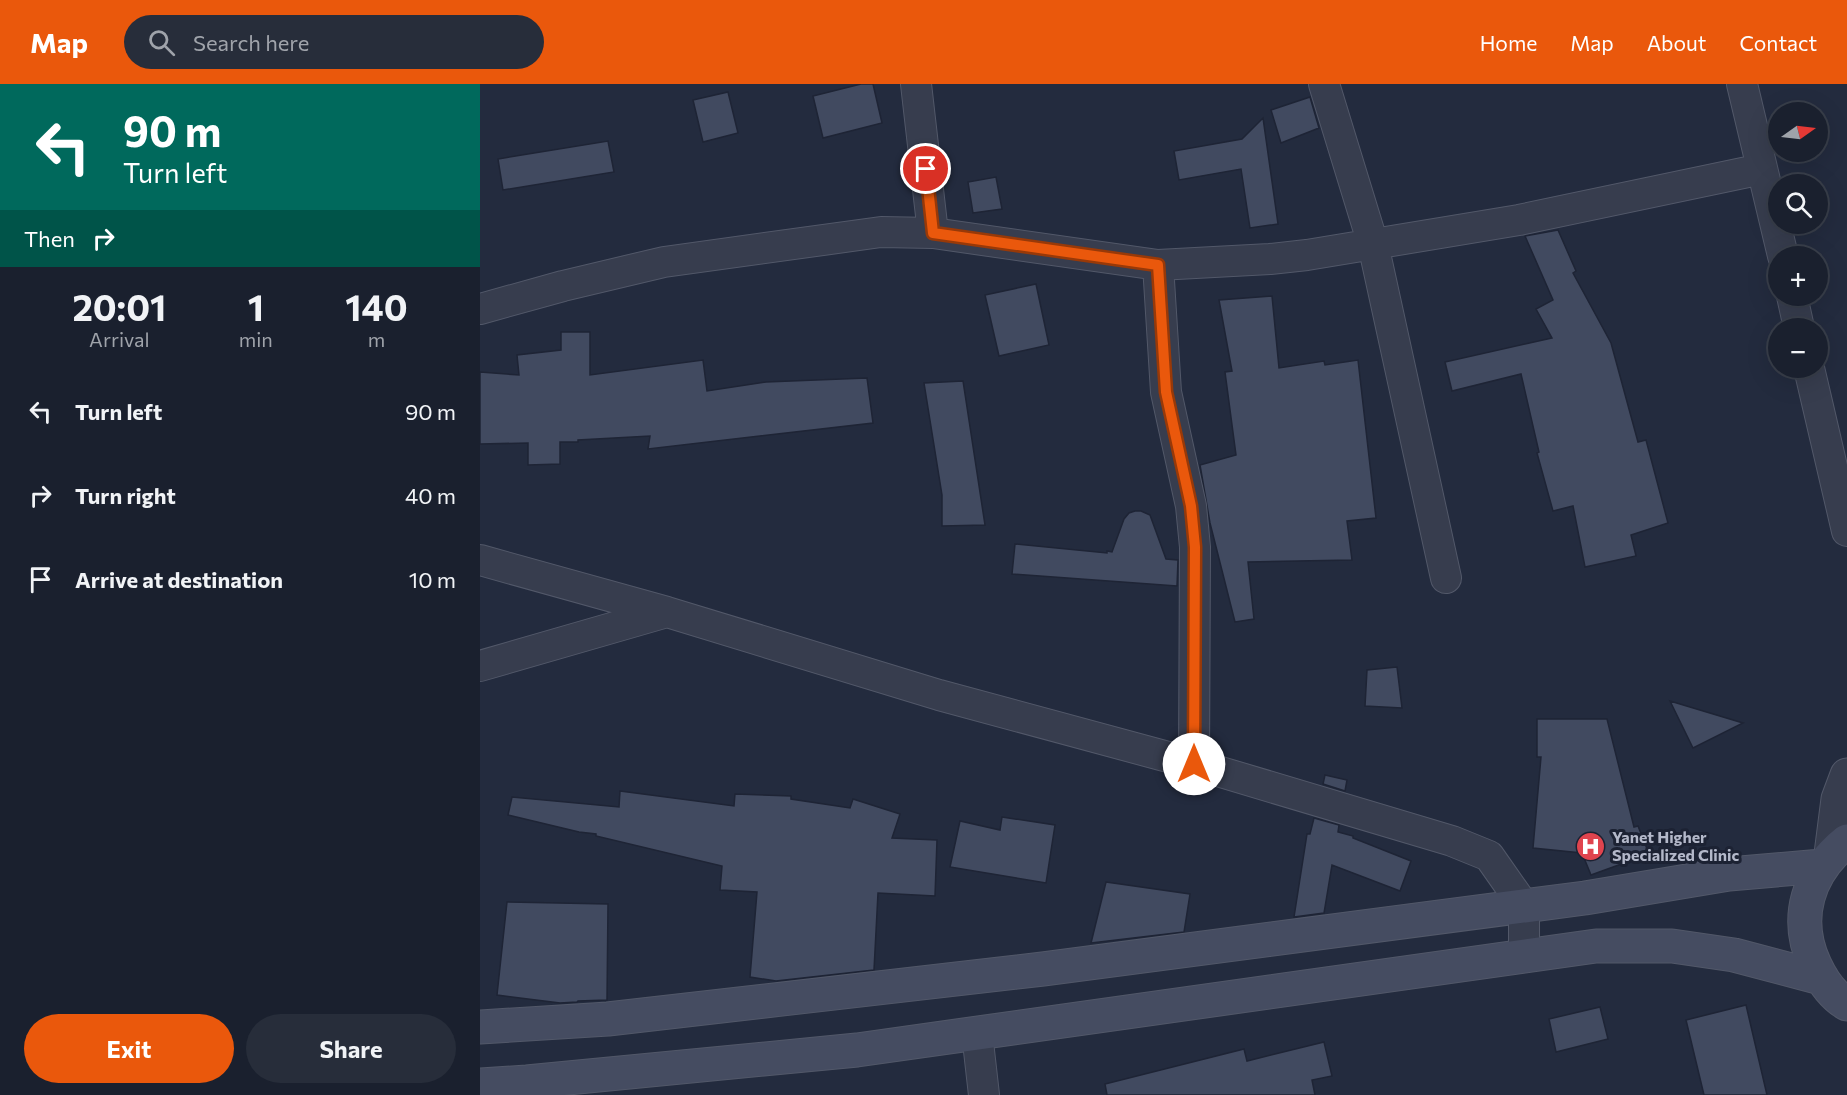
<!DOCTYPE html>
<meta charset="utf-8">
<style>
body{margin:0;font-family:Commissioner,sans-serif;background:#272d3a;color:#f1f3f6;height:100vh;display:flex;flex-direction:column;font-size:22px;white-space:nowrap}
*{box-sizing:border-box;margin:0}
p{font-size:20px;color:#9fa3aa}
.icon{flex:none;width:33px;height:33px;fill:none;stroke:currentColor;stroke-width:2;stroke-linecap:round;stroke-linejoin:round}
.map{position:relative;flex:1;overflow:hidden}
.side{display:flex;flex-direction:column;background:#1a202e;width:480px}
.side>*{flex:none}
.guide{background:#00695c;color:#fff;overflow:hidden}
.needle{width:39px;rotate:76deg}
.fabs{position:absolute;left:1288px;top:18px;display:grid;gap:12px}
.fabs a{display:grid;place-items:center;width:60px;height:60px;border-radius:50%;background:#1a202e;box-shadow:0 6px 24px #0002,0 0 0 2px #383e4a;font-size:30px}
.pin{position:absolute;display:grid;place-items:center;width:51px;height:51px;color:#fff;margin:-26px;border:3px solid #fff;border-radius:50%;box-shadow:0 2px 6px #0007}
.me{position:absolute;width:66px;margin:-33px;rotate:0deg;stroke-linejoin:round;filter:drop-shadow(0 0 4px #0008)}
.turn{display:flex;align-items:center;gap:21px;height:126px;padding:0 24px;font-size:27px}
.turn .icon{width:78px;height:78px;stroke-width:2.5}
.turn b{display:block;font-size:42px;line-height:51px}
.then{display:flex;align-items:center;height:57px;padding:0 24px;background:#0003;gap:12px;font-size:22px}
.eta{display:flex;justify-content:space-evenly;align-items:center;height:102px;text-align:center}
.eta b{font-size:36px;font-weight:700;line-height:42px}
.action{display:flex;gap:12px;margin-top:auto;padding:12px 24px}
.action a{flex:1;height:69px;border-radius:36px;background:#ea580c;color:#fff;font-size:24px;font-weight:700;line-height:69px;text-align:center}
.action a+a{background:#272d3a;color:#f1f3f6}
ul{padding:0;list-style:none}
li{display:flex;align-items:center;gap:18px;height:84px;padding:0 24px}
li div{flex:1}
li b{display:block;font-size:22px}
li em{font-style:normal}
header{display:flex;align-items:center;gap:36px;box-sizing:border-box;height:84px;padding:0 30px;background:#ea580c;color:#fff}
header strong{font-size:28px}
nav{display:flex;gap:33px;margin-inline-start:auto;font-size:21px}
.search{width:420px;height:54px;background:#272d3a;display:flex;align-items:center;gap:15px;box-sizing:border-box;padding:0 21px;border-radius:33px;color:#9fa3aa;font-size:22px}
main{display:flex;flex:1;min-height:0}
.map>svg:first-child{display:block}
.building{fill:#414a60;stroke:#1e2435;stroke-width:1.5}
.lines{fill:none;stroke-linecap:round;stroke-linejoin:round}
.minor-casing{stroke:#525869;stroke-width:32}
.tertiary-casing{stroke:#525869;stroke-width:35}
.secondary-casing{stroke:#525869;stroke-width:35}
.minor{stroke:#373d4e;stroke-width:30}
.tertiary{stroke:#373d4e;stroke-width:33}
.secondary{stroke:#454c61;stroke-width:33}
.route-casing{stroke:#983908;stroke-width:15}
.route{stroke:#ea580c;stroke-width:10}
.labels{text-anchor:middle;stroke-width:6;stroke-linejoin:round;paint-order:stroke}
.poi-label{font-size:16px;font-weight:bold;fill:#b3b8c9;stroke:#1c2233;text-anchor:start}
</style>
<header>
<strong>Map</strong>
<div class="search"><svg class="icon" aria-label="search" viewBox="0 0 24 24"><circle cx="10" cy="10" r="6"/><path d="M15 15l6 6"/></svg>Search here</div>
<nav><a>Home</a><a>Map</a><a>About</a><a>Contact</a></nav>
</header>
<main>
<section class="side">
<div class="guide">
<div class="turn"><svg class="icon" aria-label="left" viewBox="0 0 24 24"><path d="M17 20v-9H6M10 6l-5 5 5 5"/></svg><div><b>90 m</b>Turn left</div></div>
<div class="then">Then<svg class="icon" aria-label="right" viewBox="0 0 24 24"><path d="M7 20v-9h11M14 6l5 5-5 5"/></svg></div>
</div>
<div class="eta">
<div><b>20:01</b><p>Arrival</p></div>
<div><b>1</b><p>min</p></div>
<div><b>140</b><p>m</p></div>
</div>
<ul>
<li><svg class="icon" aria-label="left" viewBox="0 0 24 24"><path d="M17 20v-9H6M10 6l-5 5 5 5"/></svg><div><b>Turn left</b></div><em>90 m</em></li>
<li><svg class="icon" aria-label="right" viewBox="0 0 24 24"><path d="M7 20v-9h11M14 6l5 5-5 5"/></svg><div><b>Turn right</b></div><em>40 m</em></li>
<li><svg class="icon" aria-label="arrive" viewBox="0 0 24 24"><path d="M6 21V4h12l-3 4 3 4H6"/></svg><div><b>Arrive at destination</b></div><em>10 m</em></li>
</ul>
<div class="action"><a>Exit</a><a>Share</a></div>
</section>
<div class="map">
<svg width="1367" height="1011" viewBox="0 0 1367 1011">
<rect width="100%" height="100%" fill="#232b3e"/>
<path class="building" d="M381 0H393L402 39 343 54 333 12Z
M248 8 258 49 223 58 213 16Z
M830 13 839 44 801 59 791 26Z
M783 34 798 140 770 144 761 85 699 96 694 67 762 55Z
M128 57 134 88 23 106 18 75Z
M516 93 522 125 493 129 488 98Z
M1078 146 1096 187 1093 189 1131 259 1158 358 1166 356 1188 439 1151 451 1156 472 1105 483 1093 422 1073 427 1057 369 1059 368 1041 290 972 307 965 278 1072 254 1056 225 1073 216 1045 152Z
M556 200 569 261 519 272 505 211Z
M792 212 799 284 844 277 845 281 878 276 896 434 867 437 872 476 768 478 774 535 755 538 730 439 720 381 756 371 745 288 752 287 739 216Z
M81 248H110V291L223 276 227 307 286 298 387 294 393 339 168 365 170 352 98 356V358H80V380L48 381V359L0 360V288L39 291 37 271 81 266Z
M483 297 505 441 462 442V411L444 299Z
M655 427H661L670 431 686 475 698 476 697 502 532 490 535 460 627 469V467L632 468 644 435 649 429Z
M917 583 922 624 885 622 887 586Z
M1190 617 1263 639 1213 664Z
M1057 635H1127L1154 743 1158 742 1169 770 1111 791 1102 769 1053 764 1061 673H1057Z
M845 691 867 696 865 707 843 700Z
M140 707 254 722 255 710 311 712V715L370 724 373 715 420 730 412 754 457 756 455 812 398 809 394 886 296 897 270 893 277 808 240 806 242 782 116 752V750L99 748 28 731 32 713 139 723Z
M522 733 575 741 566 799 470 783 480 737 520 746Z
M834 734 859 741 858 748 873 752V754L931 777 920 807 852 781 844 829 814 833 827 750H830Z
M626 798 710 810 704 848 611 859Z
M27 818 128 820 127 916 98 917 97 918 80 919 17 911Z
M1266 921 1287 1011H1224L1206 936Z
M1120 923 1128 955 1076 968 1069 935Z
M844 958 852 992 832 996 835 1011H627L625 1000 764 965 767 977Z"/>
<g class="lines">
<defs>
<path id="minor" d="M436 0 453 149
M844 0 893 160 966 494
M1262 0 1303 172
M678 181 686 308 711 422 715 463 714 680
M1312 212 1319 244
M0 225 83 202 184 178 401 148 453 149 678 181 790 175 827 171 1039 136 1282 85
M1329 284 1367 447
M0 476 187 528 459 611 714 680 972 757 1009 772 1044 822V872
M0 582 187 528
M497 949 504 1011"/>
<path id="tertiary" d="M1351 770 1358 715 1367 691"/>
<path id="secondary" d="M1367 757C1328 788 1313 834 1335 881 1342 896 1353 912 1367 920
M0 943 128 935 563 885 1105 814 1249 790 1342 782
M0 1001 47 998 377 966 1116 862H1192L1254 871 1341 894"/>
</defs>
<use href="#minor" class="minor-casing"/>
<use href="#tertiary" class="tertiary-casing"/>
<use href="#secondary" class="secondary-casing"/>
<use href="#minor" class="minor"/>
<use href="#tertiary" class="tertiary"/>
<use href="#secondary" class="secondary"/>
</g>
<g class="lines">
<defs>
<path id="route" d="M446 85 453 149 678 181 686 308 711 422 715 463 714 680"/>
</defs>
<use href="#route" class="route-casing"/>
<use href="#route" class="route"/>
</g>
<defs>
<symbol id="hospital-disc" viewBox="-11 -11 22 22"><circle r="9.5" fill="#e0444e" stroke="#1c2233"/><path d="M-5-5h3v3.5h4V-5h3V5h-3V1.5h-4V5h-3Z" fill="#fff"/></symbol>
</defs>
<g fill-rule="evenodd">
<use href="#hospital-disc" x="1094" y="746" width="33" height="33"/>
</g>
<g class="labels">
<g class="poi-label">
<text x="1132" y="759">Yanet Higher<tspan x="1132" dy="18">Specialized Clinic</tspan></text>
</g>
</g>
</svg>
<div class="fabs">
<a><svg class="needle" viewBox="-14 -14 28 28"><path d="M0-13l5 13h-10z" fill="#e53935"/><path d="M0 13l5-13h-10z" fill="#9fa3aa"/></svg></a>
<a><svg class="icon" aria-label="search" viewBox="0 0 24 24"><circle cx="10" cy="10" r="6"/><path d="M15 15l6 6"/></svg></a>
<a>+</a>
<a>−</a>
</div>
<div class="pin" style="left:446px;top:85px;background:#d93025"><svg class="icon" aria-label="arrive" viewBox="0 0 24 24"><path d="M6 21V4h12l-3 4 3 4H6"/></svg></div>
<svg class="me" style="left:714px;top:680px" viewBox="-20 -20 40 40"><circle r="19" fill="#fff"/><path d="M0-13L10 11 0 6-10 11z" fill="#ea580c"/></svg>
</div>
</main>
